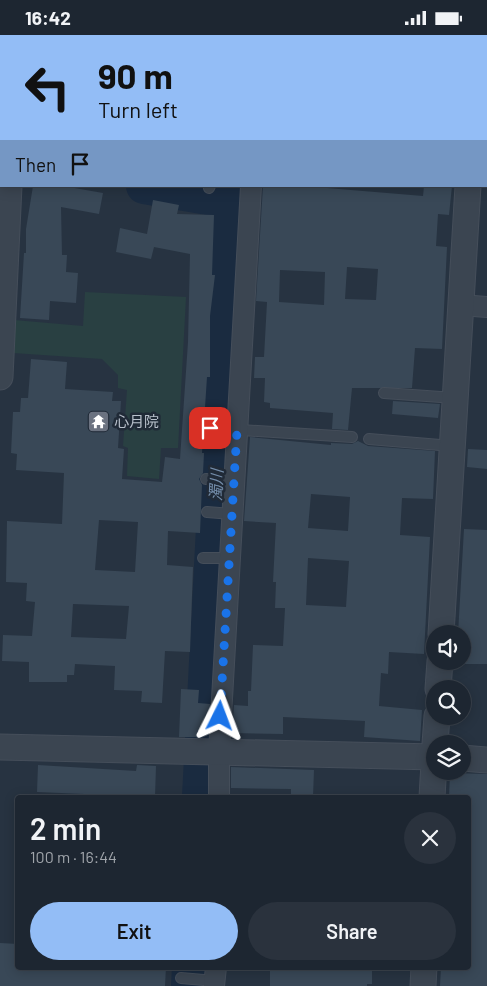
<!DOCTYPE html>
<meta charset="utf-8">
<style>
body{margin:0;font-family:Barlow,"Noto Sans JP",sans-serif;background:#2a323d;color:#f1f3f6;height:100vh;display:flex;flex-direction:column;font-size:19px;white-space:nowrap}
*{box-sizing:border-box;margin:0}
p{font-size:16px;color:#a0a5ab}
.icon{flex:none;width:28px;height:28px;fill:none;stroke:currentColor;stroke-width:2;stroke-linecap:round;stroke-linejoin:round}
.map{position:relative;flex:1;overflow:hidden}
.panel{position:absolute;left:15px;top:760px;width:456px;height:175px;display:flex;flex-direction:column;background:#1d2631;border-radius:5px;box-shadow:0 2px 12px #0003,0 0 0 1px #3b434d}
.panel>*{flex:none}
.guide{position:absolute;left:0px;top:0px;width:488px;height:152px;box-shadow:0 2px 12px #0003,0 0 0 1px #3b434d;background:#93bdf6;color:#111;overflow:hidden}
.fabs{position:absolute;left:426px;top:590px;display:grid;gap:10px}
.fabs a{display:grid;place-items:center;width:45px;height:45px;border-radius:50%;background:#1d2631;box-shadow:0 2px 12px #0003,0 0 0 1px #3b434d;font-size:25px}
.pin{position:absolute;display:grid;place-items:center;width:42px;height:42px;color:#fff;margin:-21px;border-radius:10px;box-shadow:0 2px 8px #0006}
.me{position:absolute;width:55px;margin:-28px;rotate:3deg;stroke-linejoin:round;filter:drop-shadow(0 0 4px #0008)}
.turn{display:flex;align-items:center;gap:18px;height:105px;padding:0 15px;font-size:22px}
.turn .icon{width:65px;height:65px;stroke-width:2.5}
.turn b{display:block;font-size:35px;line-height:42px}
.then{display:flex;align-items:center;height:48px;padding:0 15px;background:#0003;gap:10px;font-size:19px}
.round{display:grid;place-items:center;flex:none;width:52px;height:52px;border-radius:26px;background:#2a323d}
.overview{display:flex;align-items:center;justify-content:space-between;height:85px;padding:0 15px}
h1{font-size:30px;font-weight:600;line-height:38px}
.cta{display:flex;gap:10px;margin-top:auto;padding:10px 15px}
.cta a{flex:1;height:58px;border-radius:30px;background:#93bdf6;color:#111;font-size:20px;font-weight:600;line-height:58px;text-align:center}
.cta a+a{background:#2a323d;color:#f1f3f6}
.status{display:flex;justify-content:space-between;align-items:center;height:35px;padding:0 25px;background:#1d2631;direction:ltr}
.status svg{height:14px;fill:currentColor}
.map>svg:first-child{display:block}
.green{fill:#294042}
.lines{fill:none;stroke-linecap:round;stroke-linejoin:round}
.river{stroke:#1a2b40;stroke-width:36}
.building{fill:#394857;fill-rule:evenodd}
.service-casing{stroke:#454e5a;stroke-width:12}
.minor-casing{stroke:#454e5a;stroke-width:22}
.tertiary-casing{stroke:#454e5a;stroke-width:27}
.service{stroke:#3b4551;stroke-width:10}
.minor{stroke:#3b4551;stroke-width:20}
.tertiary{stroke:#3b4551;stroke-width:25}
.route{stroke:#1a73e8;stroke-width:9;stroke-dasharray:0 16.2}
.labels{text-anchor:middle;stroke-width:5;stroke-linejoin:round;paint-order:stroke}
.poi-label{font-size:15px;fill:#b8c0cb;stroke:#202a37;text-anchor:start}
.water-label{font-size:16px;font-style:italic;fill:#738ca9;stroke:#202a37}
</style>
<div class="status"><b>16:42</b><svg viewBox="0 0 49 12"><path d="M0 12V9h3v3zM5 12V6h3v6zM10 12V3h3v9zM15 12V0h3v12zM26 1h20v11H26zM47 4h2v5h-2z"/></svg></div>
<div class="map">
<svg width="487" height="951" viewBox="0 0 487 951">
<rect width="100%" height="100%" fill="#273341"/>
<path class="green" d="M85 257 186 262 178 413H161L159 444 127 441 128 413 123 411 127 355 118 353V340L102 324 13 318 14 285 83 291Z"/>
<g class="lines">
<path class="river" d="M0 127H1
M144 151 231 166 200 762
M189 951 190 932"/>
</g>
<path class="building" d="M33 151H63L103 158 99 179 61 172 62 220H67L66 237 78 238 76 268 50 266 49 285 20 283 24 218H26V194Z
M263 151H303L423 161 424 151H452L449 180 438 179 436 211 447 212 442 314 415 313 412 353H352L348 395 332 394 333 378 270 373V368L264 367 265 343H254L255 322H264L267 267 256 266ZM347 232 378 234 376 265 345 264ZM280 235 325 237 324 270 279 267Z
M153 165 179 170 177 179 214 180 212 240H215L210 281V342H207L202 418H204L203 438 199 444 202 450 200 498 168 496 167 530 193 532 190 617 165 616 162 668 141 667 142 656 114 655 115 631 75 629 74 640H67V647H29V627L2 626 3 600 32 601 35 567 26 566 27 548 6 547 7 486 62 489 64 438 16 435 17 419 11 418 13 377H20L21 363H28L31 324 67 327 65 354 113 357 112 366H121L118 413 124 414 122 444 162 447 165 422 180 424 188 307 190 219 154 212 151 224 116 217 120 193 147 199ZM99 485 138 487 135 537 95 535ZM73 569 129 571 126 604 71 602Z
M393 366 440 369 438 383 392 379Z
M250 402 331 410V408L352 409 358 406 368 411 435 416 433 464 402 463 400 500 430 502 424 619 389 617 388 639 381 638 379 671 422 675 420 706 364 702 365 686 283 682V699L232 698 234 670 248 671V656H251L253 610 283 611 285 573H275L276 547H273L276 488 244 486ZM311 459 350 462 348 496 308 493ZM308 523 349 526 346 572 306 570Z
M468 414 487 415V434L467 432Z
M464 494 487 495V629H456V626H462V599H458Z
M181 654 199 655 198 668 210 669 208 696H197V702H179Z
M38 730 136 736 137 730 156 731 155 762 37 757Z
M231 732 314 735 313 762H291V754L231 753Z
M450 738 487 739V951H440L441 932H469V762H449Z
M0 908 18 909V932L150 934V932H166L165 951H0Z
M270 932H372V949H367V951H270Z"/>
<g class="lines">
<defs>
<path id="service" d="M209 153 210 151
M384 358 455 363
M210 393 352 402
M369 404 452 411
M206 444 234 446
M207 477 232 479
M203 523H229
M181 943 215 946"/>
<path id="minor" d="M259 1V0
M461 270 487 272
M219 762V717L251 151
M214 951 216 932"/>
<path id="tertiary" d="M10 1V0
M472 1V0
M0 342 9 151
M441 599 468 151
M438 654 440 626
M435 709 437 681
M0 712 435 722
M462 723 487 725
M432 762 435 711
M423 951 424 932"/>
</defs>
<use href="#service" class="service-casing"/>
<use href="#minor" class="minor-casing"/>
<use href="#tertiary" class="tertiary-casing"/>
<use href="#service" class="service"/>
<use href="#minor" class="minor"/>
<use href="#tertiary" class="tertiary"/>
</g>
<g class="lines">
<path class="route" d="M210 393 237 395 220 681"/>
</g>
<defs>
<symbol id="temple-square" viewBox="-11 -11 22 22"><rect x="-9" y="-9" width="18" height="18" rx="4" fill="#6b7280" stroke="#202a37"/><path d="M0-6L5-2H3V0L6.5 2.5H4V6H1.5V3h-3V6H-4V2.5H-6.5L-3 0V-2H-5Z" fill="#fff"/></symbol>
</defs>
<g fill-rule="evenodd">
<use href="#temple-square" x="86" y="374" width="25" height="25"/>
</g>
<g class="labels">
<g class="poi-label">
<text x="114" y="392">心月院</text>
</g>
<g class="water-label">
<text transform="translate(216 450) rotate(-87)" y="6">濁川</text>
</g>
</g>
</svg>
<div class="fabs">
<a><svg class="icon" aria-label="sound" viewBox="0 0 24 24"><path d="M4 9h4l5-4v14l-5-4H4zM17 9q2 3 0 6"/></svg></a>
<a><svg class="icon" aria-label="search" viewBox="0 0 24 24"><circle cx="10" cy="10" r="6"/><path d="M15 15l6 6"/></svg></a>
<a><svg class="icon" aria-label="layers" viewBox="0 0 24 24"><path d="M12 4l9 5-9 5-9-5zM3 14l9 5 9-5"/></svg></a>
</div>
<div class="pin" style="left:210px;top:393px;background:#d93025"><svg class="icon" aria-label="arrive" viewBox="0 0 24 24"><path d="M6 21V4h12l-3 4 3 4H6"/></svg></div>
<svg class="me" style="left:220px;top:681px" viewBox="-20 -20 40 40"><path d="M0-17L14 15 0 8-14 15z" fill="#1a73e8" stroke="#fff" stroke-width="4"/></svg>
<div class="guide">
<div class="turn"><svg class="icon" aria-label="left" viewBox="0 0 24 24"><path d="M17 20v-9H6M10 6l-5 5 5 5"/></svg><div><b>90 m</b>Turn left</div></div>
<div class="then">Then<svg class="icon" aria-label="arrive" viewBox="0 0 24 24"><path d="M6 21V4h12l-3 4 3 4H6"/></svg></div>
</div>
<section class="panel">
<div class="overview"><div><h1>2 min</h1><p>100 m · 16:44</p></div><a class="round"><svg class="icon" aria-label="close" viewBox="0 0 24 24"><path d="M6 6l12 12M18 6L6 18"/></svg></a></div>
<div class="cta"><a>Exit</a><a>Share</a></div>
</section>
</div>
